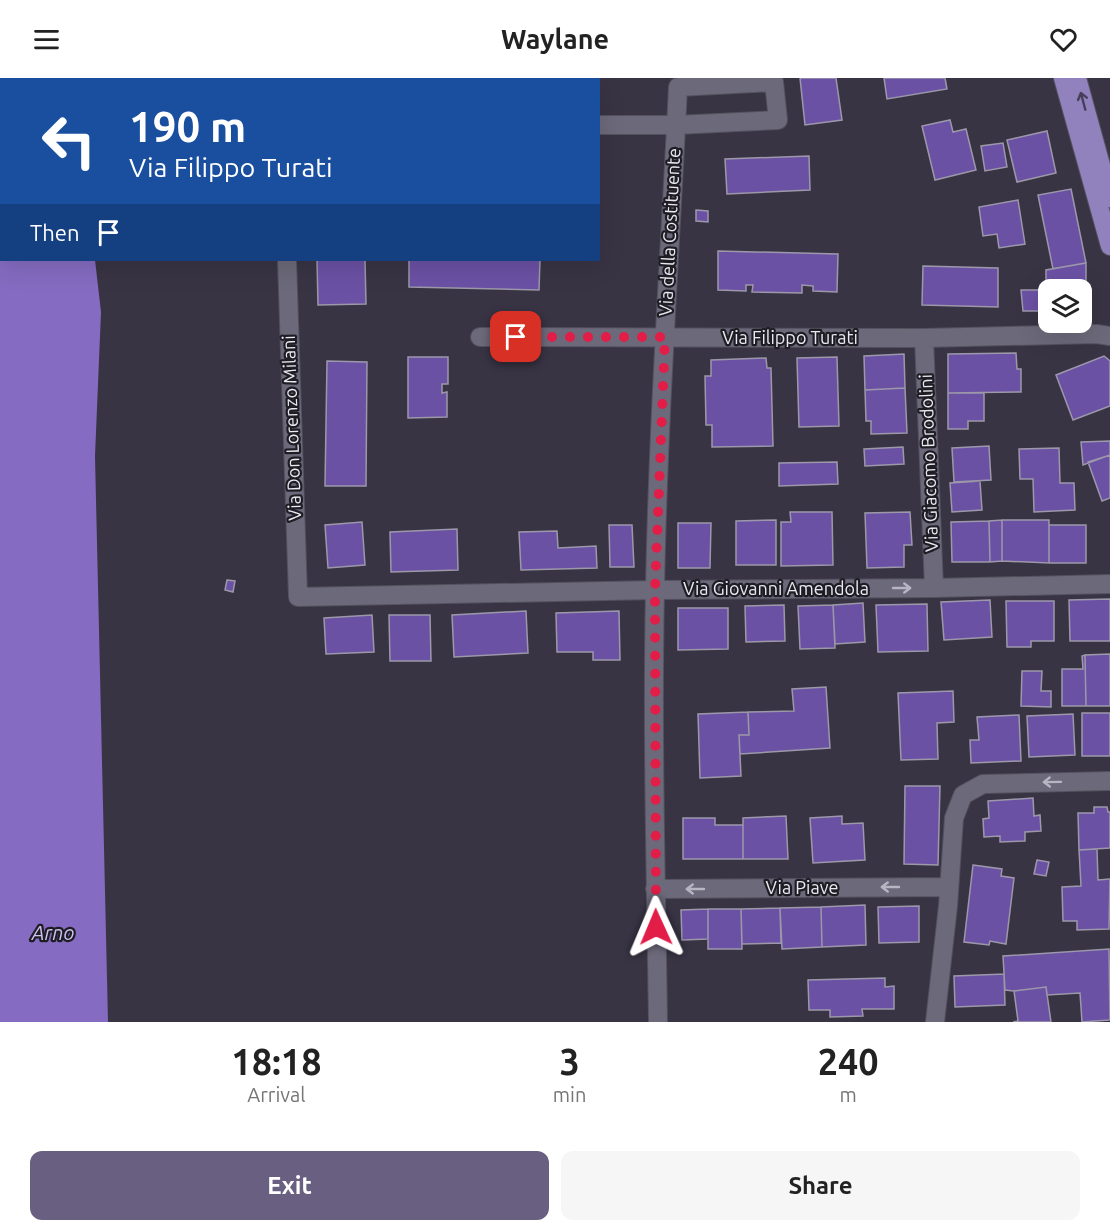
<!DOCTYPE html>
<style>
body{margin:0;font-family:Ubuntu,sans-serif;background:#f6f6f6;color:#222;height:100vh;display:flex;flex-direction:column;font-size:22px;white-space:nowrap}
*{box-sizing:border-box;margin:0}
p{font-size:20px;color:#767676}
.icon{flex:none;width:33px;height:33px;fill:none;stroke:currentColor;stroke-width:2;stroke-linecap:round;stroke-linejoin:round}
.map{position:relative;height:944px;overflow:hidden}
.sheet{display:flex;flex-direction:column;background:#fff;flex:1}
.sheet>*{flex:none}
.hud{position:absolute;left:0px;top:0px;width:600px;height:183px;box-shadow:0 6px 24px #0002;background:#1a4fa0;color:#fff;overflow:hidden}
.buttons{position:absolute;left:1038px;top:201px;display:grid;gap:12px}
.buttons a{display:grid;place-items:center;width:54px;height:54px;border-radius:12px;background:#fff;box-shadow:0 6px 24px #0002;font-size:30px}
.pin{position:absolute;display:grid;place-items:center;width:51px;height:51px;color:#fff;margin:-26px;border-radius:12px;box-shadow:0 3px 9px #0006}
.me{position:absolute;width:66px;margin:-33px;rotate:359deg;stroke-linejoin:round;filter:drop-shadow(0 0 4px #0008)}
.turn{display:flex;align-items:center;gap:21px;height:126px;padding:0 30px;font-size:27px}
.turn .icon{width:78px;height:78px;stroke-width:2.5}
.turn b{display:block;font-size:42px;line-height:51px}
.then{display:flex;align-items:center;height:57px;padding:0 30px;background:#0003;gap:12px;font-size:22px}
.eta{display:flex;justify-content:space-evenly;align-items:center;height:102px;text-align:center}
.eta b{font-size:36px;font-weight:600;line-height:42px}
.primary-button{display:flex;gap:12px;margin-top:auto;padding:12px 30px}
.primary-button a{flex:1;height:69px;border-radius:12px;background:#685f81;color:#fff;font-size:24px;font-weight:600;line-height:69px;text-align:center}
.primary-button a+a{background:#f6f6f6;color:#222}
header{display:flex;justify-content:space-between;align-items:center;height:78px;padding:0 30px;background:#fff;font-size:27px;font-weight:600}
.map>svg:first-child{display:block}
.water{fill:#856bc1}
.building{fill:#6b51a4;stroke:#9c98aa;stroke-width:1.5}
.lines{fill:none;stroke-linecap:round;stroke-linejoin:round}
.minor-casing{stroke:#54515e;stroke-width:20}
.major-casing{stroke:#54515e;stroke-width:20}
.minor{stroke:#6c697a;stroke-width:18}
.major{stroke:#9181bd;stroke-width:18}
.oneway{stroke:#47405a}
.oneway2{stroke:#b7b5c1}
.route{stroke:#e11d48;stroke-width:10;stroke-dasharray:0 18}
.labels{text-anchor:middle;stroke-width:4.5;stroke-linejoin:round;paint-order:stroke}
.street-label{font-size:18px;fill:#e9e7f1;stroke:#1f1d24}
.water-label{font-size:20px;font-style:italic;fill:#ccc1ef;stroke:#1f1d24}
</style>
<header><svg class="icon" aria-label="menu" viewBox="0 0 24 24"><path d="M4 6h16M4 12h16M4 18h16"/></svg>Waylane<svg class="icon" aria-label="heart" viewBox="0 0 24 24"><path d="M12 20l-8-8c-3-5 5-10 8-4 3-6 11-1 8 4z"/></svg></header>
<div class="map">
<svg width="1110" height="944" viewBox="0 0 1110 944">
<rect width="100%" height="100%" fill="#383444"/>
<path class="water" d="M0 0H107L2 2V182H95L101 234 95 378 108 944H0Z"/>
<path class="building" d="M370 0H485V1L370 2Z
M800 0H836L842 42 805 47Z
M884 0H945L947 11 887 21Z
M950 42 953 54 966 51 976 92 935 102 922 48Z
M1047 53 1056 95 1017 104 1007 62Z
M1003 65 1007 89 985 93 981 68Z
M809 78 810 112 727 116 725 81Z
M1071 111 1086 185 1053 191 1038 117Z
M1018 122 1025 166 999 170 997 156 983 158 979 129Z
M696 132 708 133V144L696 143Z
M718 173 838 176 837 214 813 213V208L802 207V215L752 214 753 207H746V213L718 212Z
M317 182H365L366 226 318 227Z
M409 182H540L539 212 409 209Z
M1086 185V232H1082V212H1048V233H1023L1021 212H1046V192Z
M923 188 998 190V229L922 227Z
M1016 275 1017 291H1021V314L948 315V276Z
M904 276 905 310 865 312 864 278Z
M1104 278 1110 283V328L1073 342 1056 297Z
M408 279H448V306H442V315L447 314V339L408 340Z
M837 279 839 348 799 349 797 280Z
M766 280 767 290H771L773 368 712 369V347H706L705 298H711V282Z
M327 283 367 284 366 408H325Z
M905 310 907 355 871 356V343H866L865 312Z
M948 315H984V343H968V351H948Z
M1110 363V377L1083 387 1081 364Z
M989 368 991 402 954 404 952 370Z
M903 369 904 386 865 388 864 371Z
M1059 370 1060 405H1074L1075 432 1034 434 1033 401H1020L1019 371Z
M1110 377V420L1102 423 1088 384Z
M837 384 838 406 779 408V385Z
M980 403 982 432 952 434 950 405Z
M790 434H832L833 487 781 488V444H791Z
M910 434 912 467H904V489L867 490 865 435Z
M776 442V487H736V443Z
M1002 442V483L990 484 989 443Z
M1002 442H1049V485L1002 483Z
M989 443 990 484H952L951 444Z
M362 444 365 487 328 490 325 447Z
M678 445H711L710 490H678Z
M609 447H632L634 489H610Z
M1049 447H1086V485H1049Z
M457 451 458 492 391 494 390 454Z
M557 453 558 470 596 468 597 490 521 492 519 454Z
M227 502 235 503 233 514 225 512Z
M1110 521V563H1070L1069 522Z
M990 522 992 559 944 562 941 524Z
M1006 523H1054V563H1031V569H1007Z
M863 525 865 564 835 566 833 527Z
M927 526 928 573 878 574 876 527Z
M784 527 785 563 746 564 745 528Z
M833 527 835 570 800 571 798 528Z
M678 530H728V571L678 572Z
M526 533 528 575 454 579 452 537Z
M619 533 620 582H593V574H557L556 535Z
M372 537 374 574 326 576 324 540Z
M389 537H430L431 583H390Z
M1110 576V628H1086L1085 577Z
M1085 577 1086 628H1062V591H1083L1082 578Z
M1022 593H1042L1041 613H1051V629L1021 628Z
M826 609 830 670 740 676 739 657H749L748 634 794 633 792 611Z
M953 613 954 644 937 645 938 681 901 682 898 615Z
M748 634 749 657H739L741 698 700 700 698 636Z
M1082 635H1110V678H1082Z
M1073 636 1075 677 1029 679 1027 638Z
M1019 637 1021 683 971 685 970 662H979L977 639Z
M905 708H940L938 787 904 786Z
M1033 720 1034 738 1040 737 1041 753 1025 754V763L1000 764V758L984 759 983 741 989 740 988 723Z
M1094 729H1107L1108 734H1110V770L1079 772 1078 735H1094Z
M786 738 788 781H743V740Z
M842 738V746L863 745 865 782 813 785 810 740Z
M683 740H715V747H743V781H683Z
M1097 771 1098 802 1110 801 1109 851 1077 852V843H1063L1062 809 1081 808 1079 772Z
M1037 782 1049 784 1046 798 1034 796Z
M973 787 1002 791 1001 798 1014 800 1006 866 990 863 989 867 964 864Z
M865 827 866 867 822 869 821 829Z
M919 828V864L879 865 878 829Z
M821 829 822 869 782 871 780 830Z
M780 830 781 865 742 866 741 831Z
M708 831H741L742 871H708Z
M708 831V861L682 862 681 832Z
M1109 871 1110 942 1082 944 1080 915 1047 917 1046 909 1014 913 1005 912 1003 878Z
M1004 896 1005 927 955 929 954 898Z
M885 900V909L894 908V931H862L863 938 830 939V932H809L808 902Z
M1046 909 1051 944H1013L1018 943 1014 913Z"/>
<g class="lines">
<defs>
<path id="minor" d="M598 47H676L778 42 774 4 678 9C670 176 658 344 655 512 652 656 656 800 658 944
M287 182 298 519 655 512 934 510 1110 506
M480 259 924 260 1097 256 1110 258
M924 260 934 510
M655 811 949 809
M935 944 948 828 954 740 963 717 983 706 1110 703"/>
<path id="major" d="M1063 0 1110 168
M1077 0 1110 120"/>
</defs>
<use href="#minor" class="minor-casing"/>
<use href="#major" class="major-casing"/>
<use href="#minor" class="minor"/>
<use href="#major" class="major"/>
</g>
<defs><path id="oneway-shaft" d="M-6 0H5M1.5-3L5.5 0L1.5 3" fill="none" stroke-width="1.6" stroke-linecap="round" stroke-linejoin="round" transform="scale(1.5)"/></defs>
<use class="oneway" href="#oneway-shaft" transform="translate(1083 23) rotate(-105)"/>
<g class="oneway2">
<use href="#oneway-shaft" transform="translate(902 510)"/>
<use href="#oneway-shaft" transform="translate(1052 704) rotate(179)"/>
<use href="#oneway-shaft" transform="translate(890 809) rotate(180)"/>
<use href="#oneway-shaft" transform="translate(695 811) rotate(180)"/>
</g>
<g class="lines">
<path class="route" d="M516 259H665L655 512 656 849"/>
</g>
<g class="labels">
<g class="street-label">
<text transform="translate(670 154) rotate(-87)" y="6">Via della Costituente</text>
<text x="790" y="266">Via Filippo Turati</text>
<text transform="translate(292 350) rotate(-92)" y="6">Via Don Lorenzo Milani</text>
<text transform="translate(929 385) rotate(-92)" y="6">Via Giacomo Brodolini</text>
<text x="776" y="517">Via Giovanni Amendola</text>
<text x="802" y="816">Via Piave</text>
</g>
<g class="water-label">
<text x="53" y="862">Arno</text>
</g>
</g>
</svg>
<div class="buttons">
<a><svg class="icon" aria-label="layers" viewBox="0 0 24 24"><path d="M12 4l9 5-9 5-9-5zM3 14l9 5 9-5"/></svg></a>
</div>
<div class="pin" style="left:516px;top:259px;background:#d93025"><svg class="icon" aria-label="arrive" viewBox="0 0 24 24"><path d="M6 21V4h12l-3 4 3 4H6"/></svg></div>
<svg class="me" style="left:656px;top:849px" viewBox="-20 -20 40 40"><path d="M0-17L14 15 0 8-14 15z" fill="#e11d48" stroke="#fff" stroke-width="4"/></svg>
<div class="hud">
<div class="turn"><svg class="icon" aria-label="left" viewBox="0 0 24 24"><path d="M17 20v-9H6M10 6l-5 5 5 5"/></svg><div><b>190 m</b>Via Filippo Turati</div></div>
<div class="then">Then<svg class="icon" aria-label="arrive" viewBox="0 0 24 24"><path d="M6 21V4h12l-3 4 3 4H6"/></svg></div>
</div>
</div>
<section class="sheet">
<div class="eta">
<div><b>18:18</b><p>Arrival</p></div>
<div><b>3</b><p>min</p></div>
<div><b>240</b><p>m</p></div>
</div>
<div class="primary-button"><a>Exit</a><a>Share</a></div>
</section>
